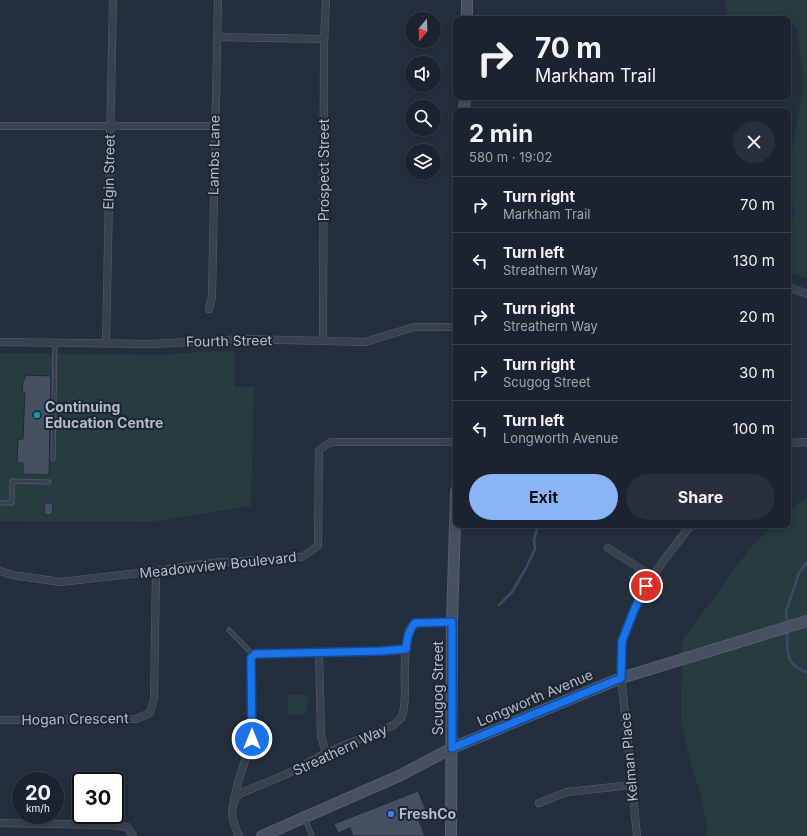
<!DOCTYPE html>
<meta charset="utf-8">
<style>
body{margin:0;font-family:Inter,sans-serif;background:#282f3a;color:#f1f3f6;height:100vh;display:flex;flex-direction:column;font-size:15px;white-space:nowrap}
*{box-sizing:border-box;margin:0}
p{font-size:13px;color:#a0a4aa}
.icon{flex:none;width:22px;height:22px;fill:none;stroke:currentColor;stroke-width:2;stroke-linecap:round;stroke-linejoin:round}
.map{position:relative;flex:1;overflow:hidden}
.side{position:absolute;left:453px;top:108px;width:338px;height:420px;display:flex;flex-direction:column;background:#1b232e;border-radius:8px;box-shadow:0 2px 10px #0003,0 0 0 1px #39404a}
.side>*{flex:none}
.banner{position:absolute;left:453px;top:16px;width:338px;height:84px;border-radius:8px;box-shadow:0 2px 10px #0003,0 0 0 1px #39404a;background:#1b232e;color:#f1f3f6;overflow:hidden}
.needle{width:26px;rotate:199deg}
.tools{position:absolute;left:405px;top:12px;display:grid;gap:8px}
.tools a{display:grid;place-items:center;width:36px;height:36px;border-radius:50%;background:#1b232e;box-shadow:0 2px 10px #0003,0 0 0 1px #39404a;font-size:20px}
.speed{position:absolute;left:12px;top:772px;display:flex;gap:8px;font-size:20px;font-weight:700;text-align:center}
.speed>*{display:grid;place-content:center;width:52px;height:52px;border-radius:50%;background:#1b232e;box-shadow:0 2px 10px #0003,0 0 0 1px #39404a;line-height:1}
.speed small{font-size:10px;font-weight:400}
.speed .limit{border:2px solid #111;border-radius:6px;background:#fff;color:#111}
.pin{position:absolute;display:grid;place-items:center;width:34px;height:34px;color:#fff;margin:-17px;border:2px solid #fff;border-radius:50%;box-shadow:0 1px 4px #0007}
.me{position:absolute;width:44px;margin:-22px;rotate:0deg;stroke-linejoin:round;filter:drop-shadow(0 0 3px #0008)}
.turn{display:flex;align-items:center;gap:14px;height:84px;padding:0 16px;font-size:18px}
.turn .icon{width:52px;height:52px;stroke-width:2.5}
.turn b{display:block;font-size:28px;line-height:34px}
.round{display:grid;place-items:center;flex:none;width:42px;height:42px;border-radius:21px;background:#282f3a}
.head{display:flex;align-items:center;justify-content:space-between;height:68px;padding:0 16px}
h1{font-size:24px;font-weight:700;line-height:30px}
.button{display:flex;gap:8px;margin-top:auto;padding:8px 16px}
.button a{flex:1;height:46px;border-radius:24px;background:#8ab4f8;color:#111;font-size:16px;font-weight:700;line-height:46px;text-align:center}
.button a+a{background:#282f3a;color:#f1f3f6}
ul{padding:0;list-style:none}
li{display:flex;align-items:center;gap:12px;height:56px;padding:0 16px;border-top:1px solid #39404a}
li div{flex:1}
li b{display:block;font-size:15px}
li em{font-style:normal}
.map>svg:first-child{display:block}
.green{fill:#263c3f}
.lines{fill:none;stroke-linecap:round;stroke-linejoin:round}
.stream{stroke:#394c67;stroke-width:2.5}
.building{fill:#455162;stroke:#1f2835}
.lane-casing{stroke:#565f6c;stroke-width:5}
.street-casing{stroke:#565f6c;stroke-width:8}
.secondary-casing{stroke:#565f6c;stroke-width:12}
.lane{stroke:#38414e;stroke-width:3.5}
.street{stroke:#38414e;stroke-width:7}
.secondary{stroke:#465061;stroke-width:10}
.route-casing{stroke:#114b97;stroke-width:10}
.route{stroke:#1a73e8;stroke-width:7}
.culture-dot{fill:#0f9aa8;stroke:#1d2633;stroke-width:1.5}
.shop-dot{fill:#3f7fe0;stroke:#1d2633;stroke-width:1.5}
.labels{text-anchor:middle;stroke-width:4;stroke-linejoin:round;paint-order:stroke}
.street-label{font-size:14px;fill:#b4bcc9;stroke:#1d2633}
.poi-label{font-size:14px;font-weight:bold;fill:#b4bcc9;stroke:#1d2633;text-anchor:start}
</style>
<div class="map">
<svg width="807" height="836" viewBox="0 0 807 836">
<rect width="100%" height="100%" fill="#242f3e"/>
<path class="green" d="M725 0H807V278L788 272V225L792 220 795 210 788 197V162L791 154 805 80 802 69 797 27 788 22V19H727Z
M213 351 234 352V387H254L251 506 149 522 0 521V353L163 355Z
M807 499V836H706L707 826 701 795 691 764 681 722 682 641 748 551 772 525H788V510Z
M288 695H308L307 711H304L303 714 288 715Z"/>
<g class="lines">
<path class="stream" d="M499 605 512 592 526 568 535 549 534 540 538 525
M787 625 786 611 799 573 807 562
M787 630C788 651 783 664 807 672"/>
</g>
<path class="building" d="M25 375 51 376 49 475 23 474V463H17L18 439H23L25 392H22L23 379H25Z
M45 503H53L52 515H44Z
M418 791 427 812 417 816 425 836H353L350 828 338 833 334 824Z"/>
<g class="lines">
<defs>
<path id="lane" d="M53 459 55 343
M0 503H12V481L49 482
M229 630 253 655
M305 819 312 836"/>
<path id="street" d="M217 37 324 39
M0 126H215
M788 287 807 294
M209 309 212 297 218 0
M323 341 324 44 326 0
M0 342 151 344 245 339 365 342 414 327H456
M106 343 113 0
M788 443 807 442
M608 548 652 576
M0 571 12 575 61 582 156 571 209 563 302 557 318 546 319 450 331 442H456
M319 652 321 736 326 753
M0 720 136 719 150 713 154 699 156 571
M234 799 238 782 252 739 251 658 255 654 382 651 406 649
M539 803 567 792 632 785
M0 823 110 825 127 827 133 836
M239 836C232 822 228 806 239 794L287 774 326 753 394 725C396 722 399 720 401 718 405 711 404 703 405 696 405 676 402 638 415 623L452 622
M637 836 623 694C621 680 619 654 623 640 634 596 664 560 691 525"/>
<path id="secondary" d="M467 19V0
M464 111 465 97
M262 836 401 775 452 748 621 678 807 621
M451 836 452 622 456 491"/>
</defs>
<use href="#lane" class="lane-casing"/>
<use href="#street" class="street-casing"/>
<use href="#secondary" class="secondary-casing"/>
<use href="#lane" class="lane"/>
<use href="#street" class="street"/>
<use href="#secondary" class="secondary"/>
</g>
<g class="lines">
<defs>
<path id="route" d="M252 739 251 658 255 654 382 651 406 649C407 639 408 631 415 623L452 622V748L464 743 621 678 622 641 635 608 646 586"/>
</defs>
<use href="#route" class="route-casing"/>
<use href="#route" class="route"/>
</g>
<circle class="culture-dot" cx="37" cy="415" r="4"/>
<circle class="shop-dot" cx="391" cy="814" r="4"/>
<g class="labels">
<g class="street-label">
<text transform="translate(214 155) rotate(-89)" y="5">Lambs Lane</text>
<text transform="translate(324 170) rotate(-90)" y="5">Prospect Street</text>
<text transform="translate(109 172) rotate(-89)" y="5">Elgin Street</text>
<text transform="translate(229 341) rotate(-1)" y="5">Fourth Street</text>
<text transform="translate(218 565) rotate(-6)" y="5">Meadowview Boulevard</text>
<text transform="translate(438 688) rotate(-90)" y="5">Scugog Street</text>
<text transform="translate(535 698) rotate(-23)" y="5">Longworth Avenue</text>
<text transform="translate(75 719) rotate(-1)" y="5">Hogan Crescent</text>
<text transform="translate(340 750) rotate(-25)" y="5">Streathern Way</text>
<text transform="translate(629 757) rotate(-95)" y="5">Kelman Place</text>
</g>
<g class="poi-label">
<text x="45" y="412">Continuing<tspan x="45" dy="16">Education Centre</tspan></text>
<text x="399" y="819">FreshCo</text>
</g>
</g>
</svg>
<div class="tools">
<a><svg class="needle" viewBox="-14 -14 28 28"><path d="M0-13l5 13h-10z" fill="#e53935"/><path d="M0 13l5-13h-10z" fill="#a0a4aa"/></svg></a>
<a><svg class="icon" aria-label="sound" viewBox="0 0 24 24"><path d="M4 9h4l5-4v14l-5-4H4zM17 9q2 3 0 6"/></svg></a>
<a><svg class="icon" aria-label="search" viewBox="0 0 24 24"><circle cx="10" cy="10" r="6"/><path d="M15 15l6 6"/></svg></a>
<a><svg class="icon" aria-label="layers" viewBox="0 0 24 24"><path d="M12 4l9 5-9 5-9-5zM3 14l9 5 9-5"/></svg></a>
</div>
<div class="speed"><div>20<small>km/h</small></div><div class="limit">30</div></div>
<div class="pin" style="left:646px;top:586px;background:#d93025"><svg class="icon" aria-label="arrive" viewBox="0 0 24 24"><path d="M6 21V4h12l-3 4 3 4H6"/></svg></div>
<svg class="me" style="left:252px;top:739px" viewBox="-20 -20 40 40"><circle r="17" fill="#1a73e8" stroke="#fff" stroke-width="3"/><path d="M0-11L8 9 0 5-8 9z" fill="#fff"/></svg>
<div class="banner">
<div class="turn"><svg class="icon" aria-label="right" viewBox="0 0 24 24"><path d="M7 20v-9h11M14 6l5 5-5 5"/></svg><div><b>70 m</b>Markham Trail</div></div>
</div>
<section class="side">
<div class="head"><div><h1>2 min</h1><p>580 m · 19:02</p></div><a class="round"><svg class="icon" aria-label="close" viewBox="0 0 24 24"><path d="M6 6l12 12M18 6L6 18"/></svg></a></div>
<ul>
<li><svg class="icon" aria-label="right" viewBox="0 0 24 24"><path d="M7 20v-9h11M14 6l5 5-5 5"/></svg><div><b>Turn right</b><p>Markham Trail</p></div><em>70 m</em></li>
<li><svg class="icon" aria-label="left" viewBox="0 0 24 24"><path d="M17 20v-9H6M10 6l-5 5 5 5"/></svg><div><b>Turn left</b><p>Streathern Way</p></div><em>130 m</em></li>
<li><svg class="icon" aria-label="right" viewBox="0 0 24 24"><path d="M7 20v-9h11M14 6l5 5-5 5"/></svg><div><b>Turn right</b><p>Streathern Way</p></div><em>20 m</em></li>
<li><svg class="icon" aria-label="right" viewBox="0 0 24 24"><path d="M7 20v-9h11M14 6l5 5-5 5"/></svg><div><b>Turn right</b><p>Scugog Street</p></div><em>30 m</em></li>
<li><svg class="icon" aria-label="left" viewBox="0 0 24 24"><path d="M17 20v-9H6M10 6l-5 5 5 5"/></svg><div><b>Turn left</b><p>Longworth Avenue</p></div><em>100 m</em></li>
</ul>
<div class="button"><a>Exit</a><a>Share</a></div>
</section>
</div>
